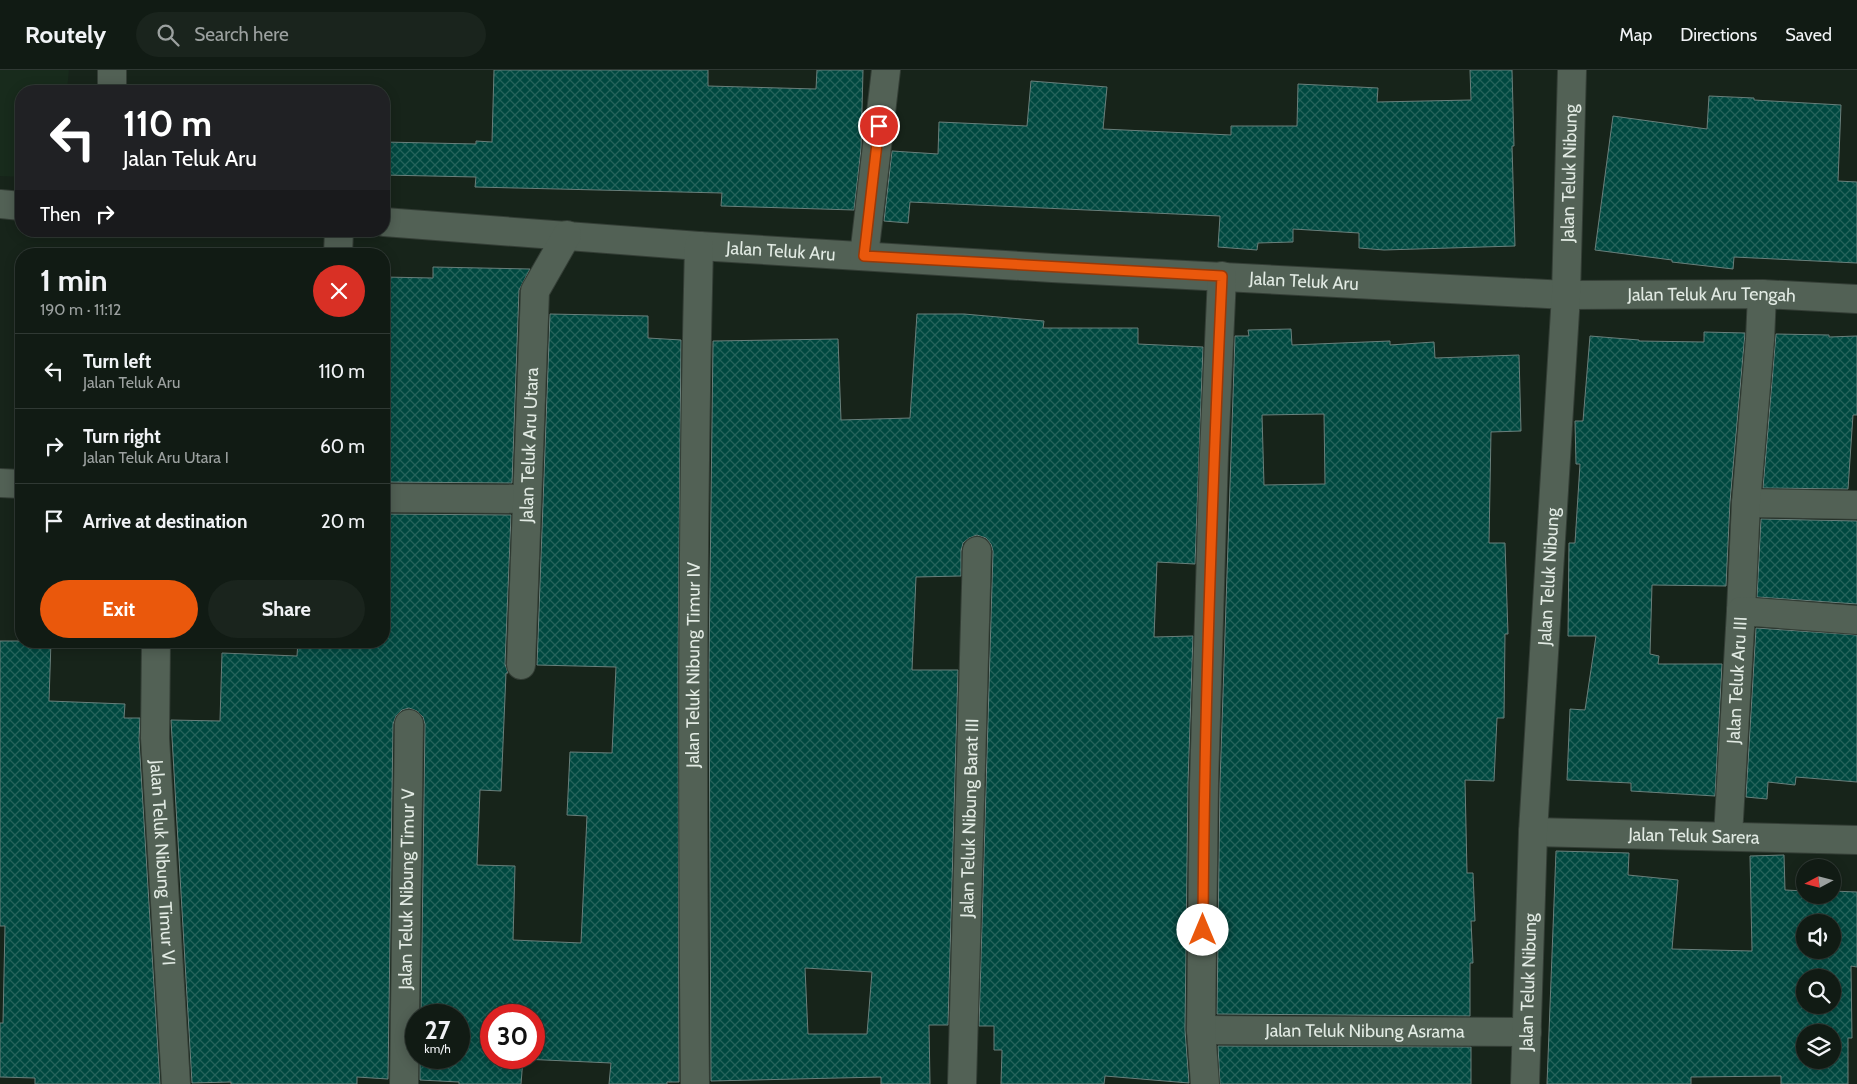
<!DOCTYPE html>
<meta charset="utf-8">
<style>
body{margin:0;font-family:Cabin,sans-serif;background:#1a241d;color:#f1f3f6;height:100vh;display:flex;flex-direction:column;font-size:19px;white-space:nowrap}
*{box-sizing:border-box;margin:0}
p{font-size:16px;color:#9ca1a0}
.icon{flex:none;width:28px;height:28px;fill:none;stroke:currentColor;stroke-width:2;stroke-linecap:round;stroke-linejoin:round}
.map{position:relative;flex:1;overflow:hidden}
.drawer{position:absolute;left:15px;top:178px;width:375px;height:400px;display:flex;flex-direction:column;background:#111b14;border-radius:20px;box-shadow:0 2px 12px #0003,0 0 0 1px #303934}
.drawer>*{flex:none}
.top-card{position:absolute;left:15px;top:15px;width:375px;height:152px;border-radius:20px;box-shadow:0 2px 12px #0003,0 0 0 1px #303934;background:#202124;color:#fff;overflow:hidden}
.needle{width:32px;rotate:263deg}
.buttons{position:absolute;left:1796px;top:789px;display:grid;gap:10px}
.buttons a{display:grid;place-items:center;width:45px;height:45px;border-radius:50%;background:#111b14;box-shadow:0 2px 12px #0003,0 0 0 1px #303934;font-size:25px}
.speed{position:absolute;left:405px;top:934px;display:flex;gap:10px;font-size:25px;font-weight:700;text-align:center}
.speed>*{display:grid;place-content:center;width:65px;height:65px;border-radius:50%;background:#111b14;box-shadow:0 2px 12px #0003,0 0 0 1px #303934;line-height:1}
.speed small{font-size:12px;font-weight:400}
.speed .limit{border:8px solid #d22;background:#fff;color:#111}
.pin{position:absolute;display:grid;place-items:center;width:42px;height:42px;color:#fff;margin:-21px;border:2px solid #fff;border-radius:50%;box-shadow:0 1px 5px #0007}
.me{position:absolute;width:55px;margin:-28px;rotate:0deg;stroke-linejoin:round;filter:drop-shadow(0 0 4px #0008)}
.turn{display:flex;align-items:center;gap:18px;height:105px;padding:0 25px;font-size:22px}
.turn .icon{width:65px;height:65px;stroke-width:2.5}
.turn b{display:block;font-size:35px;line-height:42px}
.then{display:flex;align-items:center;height:48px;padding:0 25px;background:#0003;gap:10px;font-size:19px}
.round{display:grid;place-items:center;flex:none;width:52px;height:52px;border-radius:26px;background:#1a241d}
.overview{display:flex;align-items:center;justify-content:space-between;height:85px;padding:0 25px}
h1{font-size:30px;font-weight:700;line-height:38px}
.action{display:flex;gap:10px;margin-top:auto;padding:10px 25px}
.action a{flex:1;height:58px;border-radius:30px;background:#ea580c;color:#fff;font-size:20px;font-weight:700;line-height:58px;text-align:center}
.action a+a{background:#1a241d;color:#f1f3f6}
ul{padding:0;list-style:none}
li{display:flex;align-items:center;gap:15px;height:75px;padding:0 25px;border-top:1px solid #303934}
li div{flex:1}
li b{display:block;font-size:19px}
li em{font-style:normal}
header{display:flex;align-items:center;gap:30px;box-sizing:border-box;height:70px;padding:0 25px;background:#111b14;border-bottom:1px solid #303934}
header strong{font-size:24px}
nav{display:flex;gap:28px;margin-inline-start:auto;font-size:18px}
.search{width:350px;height:45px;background:#1a241d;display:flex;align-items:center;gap:12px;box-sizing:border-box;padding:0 18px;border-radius:28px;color:#9ca1a0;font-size:19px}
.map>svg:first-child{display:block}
.built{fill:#182b1c}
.building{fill:url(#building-cross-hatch);stroke:#697f7b;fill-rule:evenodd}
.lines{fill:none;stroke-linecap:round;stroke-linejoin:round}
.minor-casing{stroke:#343e36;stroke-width:30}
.minor{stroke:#526155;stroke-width:28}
.route-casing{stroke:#983908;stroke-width:12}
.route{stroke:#ea580c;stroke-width:9}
.labels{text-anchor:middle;stroke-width:5;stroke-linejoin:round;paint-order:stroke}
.street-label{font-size:18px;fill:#e1eae3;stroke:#0e1b11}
</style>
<header>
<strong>Routely</strong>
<div class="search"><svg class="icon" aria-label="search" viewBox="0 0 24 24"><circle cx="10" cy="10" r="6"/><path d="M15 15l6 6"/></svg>Search here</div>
<nav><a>Map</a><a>Directions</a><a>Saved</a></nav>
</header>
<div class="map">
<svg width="1857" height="1014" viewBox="0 0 1857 1014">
<defs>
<pattern id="building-cross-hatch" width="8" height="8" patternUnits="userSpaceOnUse" patternTransform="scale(1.25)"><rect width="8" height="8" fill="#004840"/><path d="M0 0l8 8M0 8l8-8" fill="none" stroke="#25635b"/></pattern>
</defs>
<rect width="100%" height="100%" fill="#17241a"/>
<path class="built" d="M0 0H69L67 21H21V107L0 106Z"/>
<path class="building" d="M494 0H708V16L816 19 817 0H863L861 79 854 140 721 136 722 123 475 117 476 107 384 105V72L476 74V71L492 72Z
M1470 0H1512L1514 76H1512L1515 176 1384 180 1359 178V163L1293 159V172L1258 173 1257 180 1218 177 1220 146 910 132 908 153 884 151 892 81 938 84 939 52 1027 56 1031 11 1107 17 1103 59 1231 65V56H1297L1298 14 1378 18 1377 32 1471 30Z
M1709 26 1754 28V30L1841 35 1838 111 1857 112V193L1734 187 1733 199 1672 192V190L1595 180 1613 46 1707 59Z
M433 197 530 199 519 220 512 413 384 412V207L433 208Z
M550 244 648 246V268L681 270 678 595 679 1012H667V1014H609L611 993 523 989 521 1014H459V1012L420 1010V988H459V945H421L425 654 423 647 417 641 409 638 402 640 396 646 393 654 388 1009 357 1007V1014H231V1012L192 1013 171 650 220 651 222 583 297 586 298 571H384V444L511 445 505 594 508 603H506L501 721 480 720 477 795 515 796 513 870 581 873 587 746 567 745 570 682 612 683 616 597 537 595ZM491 945H534V988H491Z
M917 244H964L1044 251 1043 258H1138V274L1203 277 1195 494 1157 492 1154 567 1193 566 1188 713 1185 960 1189 1013 1105 1006 1104 1014H1001L1002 980H994V956H979L993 481 991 474 986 468 977 465 969 468 963 473 961 481V506L916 507 912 600H958L948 955H929L930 1014H881V1007L711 1011 709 595 713 271 838 269 841 350 910 348ZM805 898 872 902 867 964H808Z
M1291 259 1292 275 1390 271V275L1434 272 1435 288 1519 285 1521 361 1491 362 1489 473H1505L1508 564H1505L1504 648H1497L1494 711 1465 710 1467 803H1473L1475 851H1471L1473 893H1470V946L1217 944 1220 713 1235 266H1249L1248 260ZM1324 344 1325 414 1264 415 1262 345Z
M1704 262 1745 263 1730 432 1726 516 1652 515 1650 584 1659 586 1658 594H1722L1715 726 1631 721V713L1567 710 1570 639 1585 640 1596 566H1568L1569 473H1575L1580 394H1576L1575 351H1583L1590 266 1639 270V271L1704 272Z
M1776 264 1829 265V267L1857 266V345H1853L1848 419 1763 418Z
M1761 449 1857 451V534L1757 527Z
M1756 558 1857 565V712L1796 707 1795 715 1768 712 1767 729 1746 727Z
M0 571H51L49 631 125 634 124 648H140L139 669 160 1014H35V1008L0 1007V953H3L5 856H0Z
M1556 781 1629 783 1628 805 1678 810 1672 879 1752 881 1750 786 1784 785 1785 820 1805 821V825H1832V821L1857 822V897L1851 896 1852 968H1848V1014H1781V1006L1691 1007V1014H1547ZM1805 852H1832V880H1805ZM1805 908H1832V935H1805ZM1805 962H1832V990H1805Z
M1218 976 1471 977V1014H1220Z"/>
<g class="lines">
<defs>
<g id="minor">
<path d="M112 21V0"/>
<path d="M0 134 21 136"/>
<path id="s1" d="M384 152 699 176 1052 198 1566 225 1762 224 1857 229"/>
<path d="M338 184 339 161"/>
<path d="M864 186 886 0"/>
<path d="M0 413 21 414"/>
<path d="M384 428 527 429"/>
<path d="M1746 433 1857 435"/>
<path d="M1741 541 1746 433 1760 270 1762 224"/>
<path id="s2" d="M156 571 155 668 176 1014"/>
<path id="s3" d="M521 595 535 221 567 165"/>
<path id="s4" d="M1533 762 1857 770"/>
<path id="s5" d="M1728 766 1741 541 1857 550"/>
<path id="s6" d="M1201 960 1527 962"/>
<path id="s7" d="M404 1014 409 654"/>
<path id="s8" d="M695 1014C692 735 692 455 699 176"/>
<path id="s9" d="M962 1014 977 481"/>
<path d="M1205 1014 1201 960 1204 713 1214 384 1222 206"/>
<path id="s10" d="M1525 1014 1533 762 1566 225 1572 0"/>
</g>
</defs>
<use href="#minor" class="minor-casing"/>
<use href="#minor" class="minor"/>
</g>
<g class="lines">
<defs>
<path id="route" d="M879 56 864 186 1222 206C1212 424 1204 642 1203 860"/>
</defs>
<use href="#route" class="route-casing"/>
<use href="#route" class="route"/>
</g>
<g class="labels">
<g class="street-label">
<text dy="6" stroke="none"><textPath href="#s10" startOffset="912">Jalan Teluk Nibung</textPath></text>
<text dy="6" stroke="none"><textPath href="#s1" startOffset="398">Jalan Teluk Aru</textPath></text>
<text dy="6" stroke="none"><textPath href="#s1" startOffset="922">Jalan Teluk Aru</textPath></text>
<text dy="6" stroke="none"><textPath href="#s1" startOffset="1330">Jalan Teluk Aru Tengah</textPath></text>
<text dy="6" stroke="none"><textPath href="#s3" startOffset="220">Jalan Teluk Aru Utara</textPath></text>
<text dy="6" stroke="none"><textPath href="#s10" startOffset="508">Jalan Teluk Nibung</textPath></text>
<text dy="6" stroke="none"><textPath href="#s8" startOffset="419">Jalan Teluk Nibung Timur IV</textPath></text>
<text dy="6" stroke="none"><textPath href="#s5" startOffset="156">Jalan Teluk Aru III</textPath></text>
<text dy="6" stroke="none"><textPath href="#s9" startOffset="266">Jalan Teluk Nibung Barat III</textPath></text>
<text dy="6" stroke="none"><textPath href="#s4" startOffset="161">Jalan Teluk Sarera</textPath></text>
<text dy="6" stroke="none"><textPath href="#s2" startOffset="222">Jalan Teluk Nibung Timur VI</textPath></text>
<text dy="6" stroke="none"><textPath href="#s7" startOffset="195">Jalan Teluk Nibung Timur V</textPath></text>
<text dy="6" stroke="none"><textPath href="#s10" startOffset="102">Jalan Teluk Nibung</textPath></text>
<text dy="6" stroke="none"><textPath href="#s6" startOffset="164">Jalan Teluk Nibung Asrama</textPath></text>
</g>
</g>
</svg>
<div class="buttons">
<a><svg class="needle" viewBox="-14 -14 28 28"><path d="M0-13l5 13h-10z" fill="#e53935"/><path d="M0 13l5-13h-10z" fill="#9ca1a0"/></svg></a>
<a><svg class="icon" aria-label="sound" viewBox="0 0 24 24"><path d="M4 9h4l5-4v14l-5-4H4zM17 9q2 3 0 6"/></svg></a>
<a><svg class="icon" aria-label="search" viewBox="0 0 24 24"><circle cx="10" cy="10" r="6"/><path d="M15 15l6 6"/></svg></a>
<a><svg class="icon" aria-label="layers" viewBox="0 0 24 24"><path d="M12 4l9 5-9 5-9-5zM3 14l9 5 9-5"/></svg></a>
</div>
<div class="speed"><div>27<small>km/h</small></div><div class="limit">30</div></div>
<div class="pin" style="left:879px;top:56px;background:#d93025"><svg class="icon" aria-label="arrive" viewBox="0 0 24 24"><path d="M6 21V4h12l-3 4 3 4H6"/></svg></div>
<svg class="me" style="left:1203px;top:860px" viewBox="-20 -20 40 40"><circle r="19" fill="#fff"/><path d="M0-13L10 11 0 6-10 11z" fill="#ea580c"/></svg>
<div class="top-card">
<div class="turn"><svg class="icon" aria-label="left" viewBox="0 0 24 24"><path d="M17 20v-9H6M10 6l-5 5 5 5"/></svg><div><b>110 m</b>Jalan Teluk Aru</div></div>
<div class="then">Then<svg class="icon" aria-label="right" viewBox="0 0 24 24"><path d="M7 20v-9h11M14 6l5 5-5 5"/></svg></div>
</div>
<section class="drawer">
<div class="overview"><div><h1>1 min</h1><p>190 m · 11:12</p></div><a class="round" style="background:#d93025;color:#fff"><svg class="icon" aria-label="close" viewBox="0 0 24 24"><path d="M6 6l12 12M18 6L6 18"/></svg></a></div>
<ul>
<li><svg class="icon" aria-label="left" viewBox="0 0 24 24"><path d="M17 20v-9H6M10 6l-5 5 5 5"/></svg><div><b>Turn left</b><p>Jalan Teluk Aru</p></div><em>110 m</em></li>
<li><svg class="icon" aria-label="right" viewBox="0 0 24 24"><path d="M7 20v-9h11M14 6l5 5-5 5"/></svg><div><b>Turn right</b><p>Jalan Teluk Aru Utara I</p></div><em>60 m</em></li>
<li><svg class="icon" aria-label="arrive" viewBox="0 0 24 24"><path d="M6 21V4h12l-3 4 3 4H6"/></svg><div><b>Arrive at destination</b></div><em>20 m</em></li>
</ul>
<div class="action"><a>Exit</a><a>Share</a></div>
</section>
</div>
